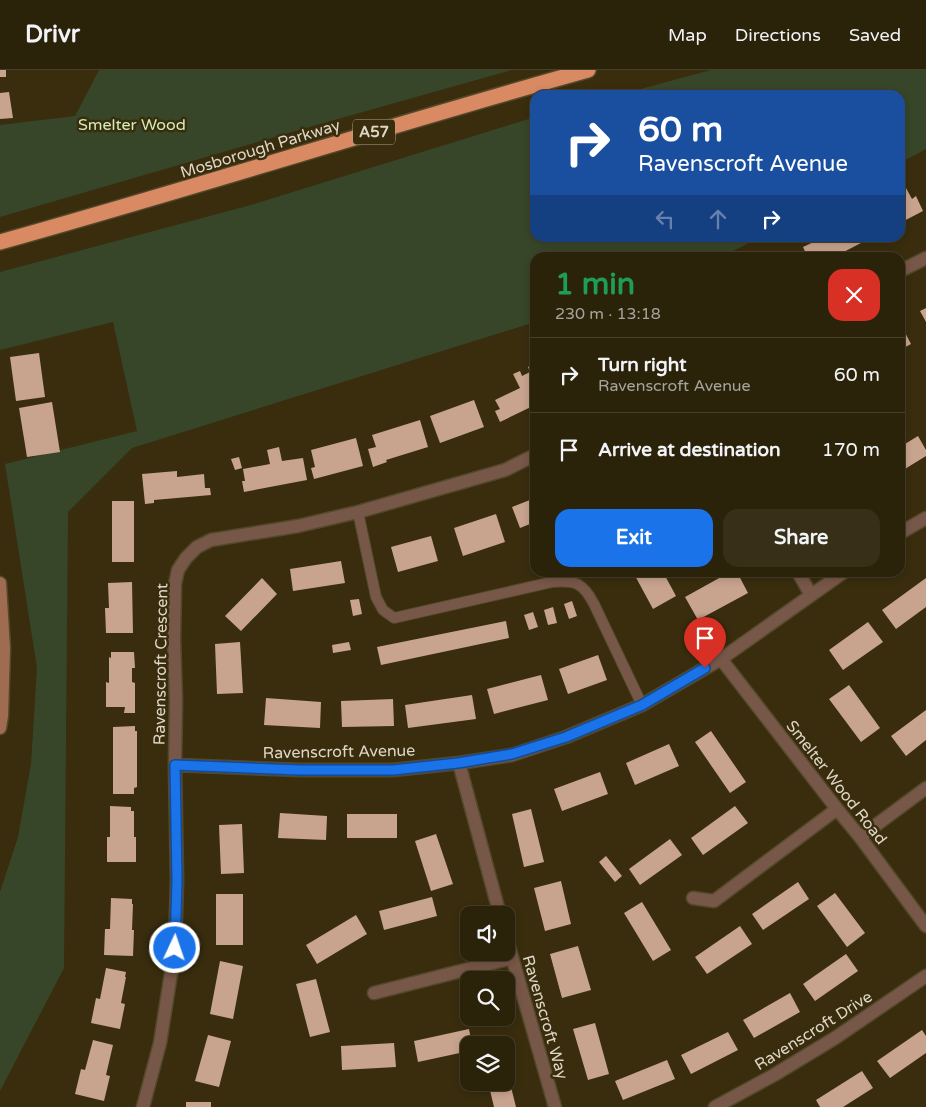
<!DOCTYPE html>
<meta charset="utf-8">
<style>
body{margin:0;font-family:"Varela Round",sans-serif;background:#372f18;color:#f1f3f6;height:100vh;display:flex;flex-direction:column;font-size:19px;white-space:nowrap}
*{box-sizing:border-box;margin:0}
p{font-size:16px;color:#a6a49c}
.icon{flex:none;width:28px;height:28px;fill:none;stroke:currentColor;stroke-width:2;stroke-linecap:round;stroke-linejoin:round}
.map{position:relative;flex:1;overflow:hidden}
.side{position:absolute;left:530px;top:182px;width:375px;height:325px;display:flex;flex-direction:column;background:#2b220a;border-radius:15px;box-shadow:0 2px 8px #0003,0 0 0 1px #473f2b}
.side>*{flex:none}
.top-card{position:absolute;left:530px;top:20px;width:375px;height:152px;border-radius:15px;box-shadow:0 2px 8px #0003,0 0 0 1px #473f2b;background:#1a4fa0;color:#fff;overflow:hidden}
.buttons{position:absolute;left:460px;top:836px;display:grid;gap:10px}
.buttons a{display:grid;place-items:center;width:55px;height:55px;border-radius:10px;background:#2b220a;box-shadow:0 2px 8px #0003,0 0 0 1px #473f2b;font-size:25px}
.pin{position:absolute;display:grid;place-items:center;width:42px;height:42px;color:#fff;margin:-51px -21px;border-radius:50% 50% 50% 0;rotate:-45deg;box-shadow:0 0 5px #0007}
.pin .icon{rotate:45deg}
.me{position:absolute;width:55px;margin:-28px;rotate:3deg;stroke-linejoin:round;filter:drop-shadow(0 0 4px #0008)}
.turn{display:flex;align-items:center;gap:18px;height:105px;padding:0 25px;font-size:22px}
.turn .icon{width:65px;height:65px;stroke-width:2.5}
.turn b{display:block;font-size:35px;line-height:42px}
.lanes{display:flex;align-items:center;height:48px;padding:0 25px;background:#0003;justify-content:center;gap:25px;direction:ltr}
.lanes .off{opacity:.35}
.round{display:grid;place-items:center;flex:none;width:52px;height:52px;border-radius:15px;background:#372f18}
.headline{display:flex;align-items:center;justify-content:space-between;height:85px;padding:0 25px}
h1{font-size:30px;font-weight:700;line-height:38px;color:#1e9e55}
.action{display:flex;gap:10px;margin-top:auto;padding:10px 25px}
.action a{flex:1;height:58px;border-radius:15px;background:#1a73e8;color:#fff;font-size:20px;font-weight:700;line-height:58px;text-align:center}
.action a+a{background:#372f18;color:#f1f3f6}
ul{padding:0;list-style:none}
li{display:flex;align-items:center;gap:15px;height:75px;padding:0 25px;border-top:1px solid #473f2b}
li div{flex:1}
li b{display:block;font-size:19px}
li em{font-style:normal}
header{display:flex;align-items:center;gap:30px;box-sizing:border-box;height:70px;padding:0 25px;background:#2b220a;border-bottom:1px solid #473f2b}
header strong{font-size:24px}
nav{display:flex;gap:28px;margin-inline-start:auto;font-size:18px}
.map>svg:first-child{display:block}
.green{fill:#374629}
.building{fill:#c8a48f}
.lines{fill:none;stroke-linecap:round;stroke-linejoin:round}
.lane-casing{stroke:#53482b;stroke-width:12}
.street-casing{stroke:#53482b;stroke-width:15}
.secondary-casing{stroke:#53482b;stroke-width:15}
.highway-casing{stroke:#53482b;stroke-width:18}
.lane{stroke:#775747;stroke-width:10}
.street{stroke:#775747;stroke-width:12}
.secondary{stroke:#9f6c52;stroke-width:12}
.highway{stroke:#d98a62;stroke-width:15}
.route-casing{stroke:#114b97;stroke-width:12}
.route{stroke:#1a73e8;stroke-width:9}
.labels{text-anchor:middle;stroke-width:5;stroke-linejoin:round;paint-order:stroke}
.shield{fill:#392d0e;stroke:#aca48f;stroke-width:1}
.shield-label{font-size:15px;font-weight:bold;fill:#ded7c6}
.park-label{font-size:16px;fill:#d1efb6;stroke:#392d0e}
.street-label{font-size:16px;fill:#ded7c6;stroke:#392d0e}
</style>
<header>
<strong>Drivr</strong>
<nav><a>Map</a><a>Directions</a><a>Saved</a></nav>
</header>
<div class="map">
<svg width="926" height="1037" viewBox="0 0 926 1037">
<rect width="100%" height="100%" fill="#392d0e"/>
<path class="green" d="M99 0H512L306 58 0 147V55L75 46Z
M711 0H926V79L900 93V25H618Z
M535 47V168H759L721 187 535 188V252L132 378 68 442 64 898 0 1021V822L18 767 31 694 37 598 5 394 137 361 113 252 0 280V202L251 135Z"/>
<path class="building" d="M0 0H6V7H0Z
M9 22 13 48 0 49V23Z
M906 118 912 129 916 126 923 141 900 153V121Z
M822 168H858L861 173 832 188H808L803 177Z
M926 238V252L920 241Z
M900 253 911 274 900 280Z
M535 280V292L530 283Z
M39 283 45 327 16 331 10 287Z
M535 293V335L500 352 495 341 500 339 495 330 520 318 513 304 520 301 522 306 530 302 528 297Z
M474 330 484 357 440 373 430 346Z
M52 332 60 382 27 387 19 338Z
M420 350 428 377 386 390 387 392 373 397 368 379 376 377 372 365Z
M918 366 926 380V386L900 402V377Z
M356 368 363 396 314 409 311 398 315 397 311 380Z
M279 377 282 391 303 388 307 410 244 422 242 411H245L243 399 270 394 267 380Z
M239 387 242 398 235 400 231 389Z
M177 401V407L204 404 205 418H210L211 425 154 430V433L145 434 142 404Z
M535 428V452L520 458 512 437Z
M112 431H134V492H112Z
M496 444 505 472 463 486 454 458Z
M431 466 438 491 398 502 391 477Z
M341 491 345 513 293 521 290 499Z
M633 502H663L676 526 653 539Z
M730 502H737L748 523 698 550 685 527Z
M262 508 277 524 241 561 225 546Z
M926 508V537L896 559 882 540Z
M132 512 133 563H106L105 538H109L108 513Z
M359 529 362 544 353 546 350 530Z
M572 531 577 546 569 549 564 534Z
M553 537 557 553 548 555 544 540Z
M533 542 538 557 529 560 524 545Z
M506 551 509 568 381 595 377 577Z
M868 552 883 572 843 600 829 580Z
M240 572 243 623 217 624 215 574Z
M349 572 351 580 333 583 332 575Z
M111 582H134L135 598H132V612L135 613V643H124L125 637H106V612L109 613V587L111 588Z
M598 585 607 610 568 624 559 599Z
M541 605 548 630 494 644 487 619Z
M849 615 880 658 861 672 829 629Z
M472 625 476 649 408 658 405 635Z
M266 628 321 632 320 658 264 655Z
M393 629 394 656 342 657 341 631Z
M926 640V670L906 686 891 666Z
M135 656V661H137V717L134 718V724H113V657Z
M711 661 746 712 730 723 695 672Z
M669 674 679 696 635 715 626 693Z
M600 702 608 724 562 741 554 719Z
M110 736 131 737V741H134V767H136V792H107V767H110Z
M735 736 748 753 703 785 691 768Z
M531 739 544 792 524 797 512 744Z
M280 743 327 746 326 770 278 768Z
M347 744H397V768H347Z
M242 754 244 803 221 804 219 755Z
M436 764 453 814 431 821 415 771Z
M670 769 682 785 640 815 629 799Z
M606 786 622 806 615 812 599 792Z
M561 811 571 854 545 861 534 818Z
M798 812 809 829 763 860 752 844Z
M835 823 865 863 847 877 817 836Z
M216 824H243V875H216Z
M432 827 437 846 384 860 379 841Z
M111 828 132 829V834H133L132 860H134L133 886 104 885 105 859H110Z
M642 832 671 880 653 891 624 843Z
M356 845 367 864 317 894 306 875Z
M740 856 752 874 707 904 695 887Z
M578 876 591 920 562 928 550 884Z
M846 884 858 901 815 931 803 914Z
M220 891 243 896 233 949 210 944Z
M106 898 126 902 125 907H126L121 933 125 934 120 959 91 953 96 928 100 929Z
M316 909 330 962 310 967 296 914Z
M790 923 800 942 754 968 743 950Z
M595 953 609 1004 588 1010 573 959Z
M469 959 472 975H469V981L418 992 414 971Z
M922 960 926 966V983L890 1008 877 991Z
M728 962 738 980 691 1004 681 985Z
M208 965 231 971 219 1017 195 1011Z
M93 970 113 975 106 1005 110 1006 104 1031 75 1024 81 999 85 1000Z
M394 973 396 997 342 1000 341 976Z
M667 990 675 1009 623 1030 615 1011Z
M506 997 516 1037H494L488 1012H506Z
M862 1001 873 1018 843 1037H820L816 1030Z
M186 1032H211V1037H186Z"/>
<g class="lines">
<defs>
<path id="lane" d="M358 442 376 527 383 540 394 548 552 512C576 510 583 513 594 534L642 635"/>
<path id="street" d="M900 201 926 188
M900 463 926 448
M798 502 811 525
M721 589 837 739 860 767 926 856
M459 693 500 845
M175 695 300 700H393L459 693 512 685 566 667 642 635 721 589 844 502
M860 767 926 718
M693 828 714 831 837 739
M506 866 555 1037
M374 923 512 888
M143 1037 160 973 175 878 177 810 175 695 176 631 174 569 175 514 178 500 186 488 197 477 211 470 298 456 358 442 505 400 535 385
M715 1037 774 1005 835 968 926 906"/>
<path id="secondary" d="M0 513 4 578 2 646 0 658"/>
<path id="highway" d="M0 172C197 117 391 55 588 0"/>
</defs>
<use href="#lane" class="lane-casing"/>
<use href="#street" class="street-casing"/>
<use href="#secondary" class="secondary-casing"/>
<use href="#highway" class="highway-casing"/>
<use href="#lane" class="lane"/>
<use href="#street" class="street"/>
<use href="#secondary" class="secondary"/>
<use href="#highway" class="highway"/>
</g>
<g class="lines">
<defs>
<path id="route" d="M175 878 177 810 175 695 300 700H393L458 693 512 684 566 667 642 635 705 598"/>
</defs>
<use href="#route" class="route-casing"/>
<use href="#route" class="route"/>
</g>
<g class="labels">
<rect class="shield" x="353" y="49.5" width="42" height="25" rx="4"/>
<g class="shield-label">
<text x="374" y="67">A57</text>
</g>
<g class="park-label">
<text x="132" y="60">Smelter Wood</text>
</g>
<g class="street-label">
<text transform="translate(260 78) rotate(-17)" y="6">Mosborough Parkway</text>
<text transform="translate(160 594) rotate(-89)" y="6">Ravenscroft Crescent</text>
<text transform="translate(339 681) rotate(-1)" y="6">Ravenscroft Avenue</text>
<text transform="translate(837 712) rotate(52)" y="6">Smelter Wood Road</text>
<text transform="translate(546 947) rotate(74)" y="6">Ravenscroft Way</text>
<text transform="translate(813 960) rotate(-32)" y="6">Ravenscroft Drive</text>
</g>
</g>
</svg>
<div class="buttons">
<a><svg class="icon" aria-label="sound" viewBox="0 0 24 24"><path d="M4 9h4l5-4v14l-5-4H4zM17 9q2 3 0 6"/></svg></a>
<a><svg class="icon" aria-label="search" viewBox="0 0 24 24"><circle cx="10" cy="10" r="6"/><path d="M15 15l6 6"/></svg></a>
<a><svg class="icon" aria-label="layers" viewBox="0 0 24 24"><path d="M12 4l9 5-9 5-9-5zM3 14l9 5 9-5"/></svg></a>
</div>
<div class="pin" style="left:705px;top:598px;background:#d93025"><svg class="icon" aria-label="arrive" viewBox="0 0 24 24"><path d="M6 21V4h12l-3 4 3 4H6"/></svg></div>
<svg class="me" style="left:175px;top:878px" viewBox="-20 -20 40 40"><circle r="17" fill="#1a73e8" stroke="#fff" stroke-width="3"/><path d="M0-11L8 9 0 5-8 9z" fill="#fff"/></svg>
<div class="top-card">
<div class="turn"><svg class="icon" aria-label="right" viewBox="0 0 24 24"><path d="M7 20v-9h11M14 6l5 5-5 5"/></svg><div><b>60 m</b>Ravenscroft Avenue</div></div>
<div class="lanes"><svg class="icon off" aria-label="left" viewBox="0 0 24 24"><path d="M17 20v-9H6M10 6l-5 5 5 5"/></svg><svg class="icon off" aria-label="ahead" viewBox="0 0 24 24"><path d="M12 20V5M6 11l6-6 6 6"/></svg><svg class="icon" aria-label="right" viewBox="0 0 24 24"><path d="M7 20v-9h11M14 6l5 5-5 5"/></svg></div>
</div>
<section class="side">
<div class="headline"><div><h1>1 min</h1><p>230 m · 13:18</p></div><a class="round" style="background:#d93025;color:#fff"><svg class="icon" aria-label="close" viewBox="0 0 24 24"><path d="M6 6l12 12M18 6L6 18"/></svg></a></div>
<ul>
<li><svg class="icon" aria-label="right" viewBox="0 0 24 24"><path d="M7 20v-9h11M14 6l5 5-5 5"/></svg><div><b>Turn right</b><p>Ravenscroft Avenue</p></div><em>60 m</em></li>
<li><svg class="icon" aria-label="arrive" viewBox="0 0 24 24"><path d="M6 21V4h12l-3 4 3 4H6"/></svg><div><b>Arrive at destination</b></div><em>170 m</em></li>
</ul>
<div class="action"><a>Exit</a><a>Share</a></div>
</section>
</div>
